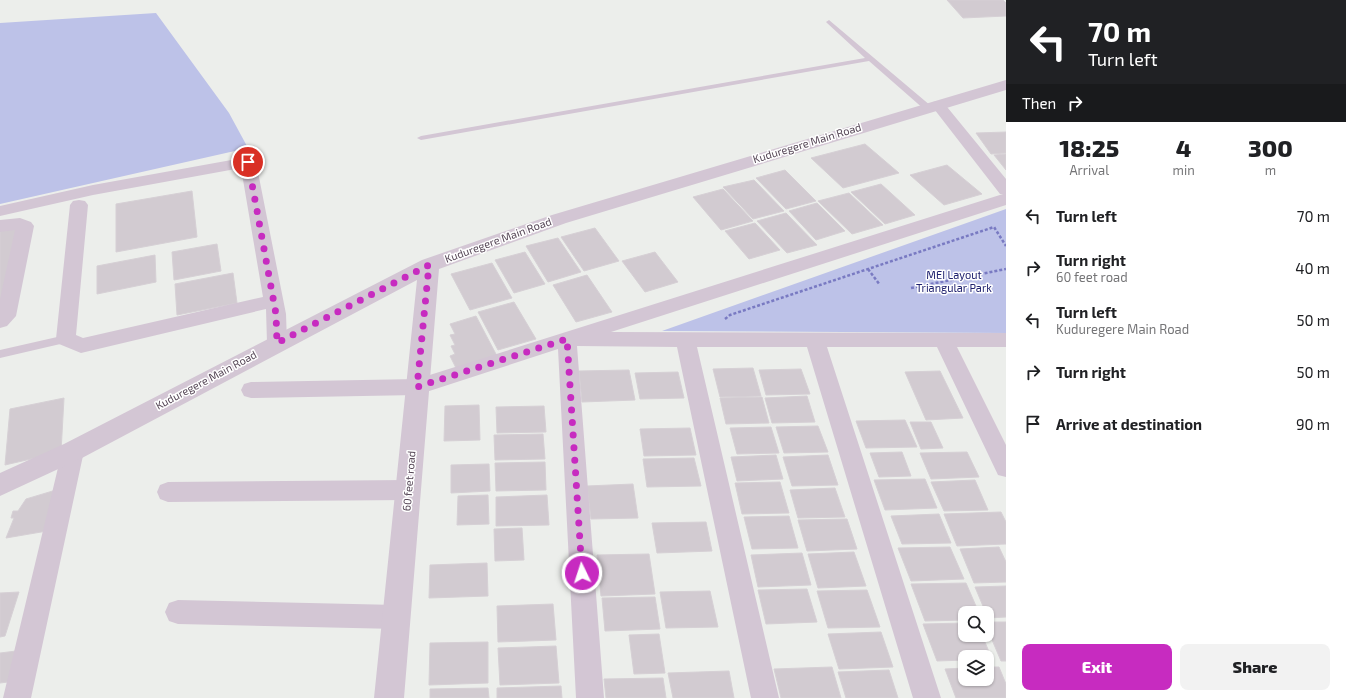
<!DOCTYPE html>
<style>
body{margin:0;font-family:"Exo 2",sans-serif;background:#f2f2f2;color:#202124;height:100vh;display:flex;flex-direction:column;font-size:15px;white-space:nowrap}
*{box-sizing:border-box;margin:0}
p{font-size:13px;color:#757577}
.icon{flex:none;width:22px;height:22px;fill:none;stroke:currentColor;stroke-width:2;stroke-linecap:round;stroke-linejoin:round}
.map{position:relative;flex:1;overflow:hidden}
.side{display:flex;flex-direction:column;background:#fff;width:340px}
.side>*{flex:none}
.banner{background:#202124;color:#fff;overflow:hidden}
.tools{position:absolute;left:958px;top:606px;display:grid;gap:8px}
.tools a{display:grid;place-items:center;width:36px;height:36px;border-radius:8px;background:#fff;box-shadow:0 1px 3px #0004;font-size:20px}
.pin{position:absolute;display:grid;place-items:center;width:34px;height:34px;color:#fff;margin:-17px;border:2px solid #fff;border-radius:50%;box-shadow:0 1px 4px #0007}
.me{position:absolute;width:44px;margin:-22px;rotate:356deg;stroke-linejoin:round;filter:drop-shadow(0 0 3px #0008)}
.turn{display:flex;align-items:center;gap:14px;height:84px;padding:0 16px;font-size:18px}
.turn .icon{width:52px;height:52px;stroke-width:2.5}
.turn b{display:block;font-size:28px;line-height:34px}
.then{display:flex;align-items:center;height:38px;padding:0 16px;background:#0003;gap:8px;font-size:15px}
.eta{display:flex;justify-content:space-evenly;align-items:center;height:68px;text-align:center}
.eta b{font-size:24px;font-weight:800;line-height:28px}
.primary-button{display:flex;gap:8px;margin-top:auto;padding:8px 16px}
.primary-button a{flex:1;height:46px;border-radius:8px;background:#c72bc0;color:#fff;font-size:16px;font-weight:800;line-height:46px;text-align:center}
.primary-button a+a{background:#f2f2f2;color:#202124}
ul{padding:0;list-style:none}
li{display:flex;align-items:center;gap:12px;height:52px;padding:0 16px}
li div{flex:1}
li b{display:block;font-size:15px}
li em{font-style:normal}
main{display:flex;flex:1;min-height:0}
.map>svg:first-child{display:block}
.green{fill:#bdc2e8}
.building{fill:#d2cbd1;stroke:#d6d0d5}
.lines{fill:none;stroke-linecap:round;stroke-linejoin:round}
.path{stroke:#797ac2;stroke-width:2.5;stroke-dasharray:3 2;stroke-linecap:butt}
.service{fill:#d3c6d4;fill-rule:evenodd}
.minor{fill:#d3c6d4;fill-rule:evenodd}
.tertiary{fill:#d3c6d4;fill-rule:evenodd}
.route{stroke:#c72bc0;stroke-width:7;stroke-dasharray:0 12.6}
.labels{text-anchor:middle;stroke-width:3;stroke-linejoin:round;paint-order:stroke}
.street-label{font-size:11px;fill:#554656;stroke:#fff}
.park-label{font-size:11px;fill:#1f216e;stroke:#fff}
</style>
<main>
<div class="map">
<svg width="1006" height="698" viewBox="0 0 1006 698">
<rect width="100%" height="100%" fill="#eceeeb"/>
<path class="green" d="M156 13 229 113 248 148 0 204V23Z
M1006 209V333L662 331Z"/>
<path class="building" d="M947 0H1003L1006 3V16L963 18Z
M1006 132V153L991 154 976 133Z
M865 144 899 173 843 188 811 158Z
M1006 154V170L994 155Z
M947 165 982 194 944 205 910 175Z
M785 170 816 201 786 209 756 178Z
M754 180 784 211 753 219 723 187Z
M881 184 915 215 885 224 851 192Z
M723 189 753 221 721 230 693 197Z
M192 191 197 237 116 252V204Z
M849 193 883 225 852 234 818 201Z
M817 203 845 231 816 240 789 211Z
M786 213 817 245 787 253 757 221Z
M755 223 780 250 749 259 725 231Z
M18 228 0 315V231Z
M595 228 619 261 584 271 561 237Z
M558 238 581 272 548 282 526 246Z
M217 244 221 271 174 280 172 252Z
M525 252 545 284 514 293 495 260Z
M655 252 678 282 645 292 622 261Z
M155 255 156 282 97 294V266Z
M492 263 512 298 470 310 451 274Z
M233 273 237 303 177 315 175 284Z
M587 275 612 312 576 322 553 285Z
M514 302 536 339 498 350 478 312Z
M476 316 497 356 456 368 450 356 455 354 451 346 455 345 450 335 455 334 450 324Z
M753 368 761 396 720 397 713 369Z
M801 369 810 394 766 395 759 370Z
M629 370 635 400 582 402 579 371Z
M940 371 963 418 926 420 905 372Z
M678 372 684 398 640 399 635 373Z
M807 396 815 422 772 423 765 398Z
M762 397 769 423 726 424 720 398Z
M64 398 61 452 5 465 10 409Z
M479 405 480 440 444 441 445 406Z
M544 406 546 432 497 433 496 407Z
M905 420 917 447 866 448 856 421Z
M910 422H931L943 448 921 449Z
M818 426 828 452 784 453 776 427Z
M771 427 779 453 737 454 730 428Z
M690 428 696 455 644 456 640 429Z
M543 434 545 459 495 460 494 435Z
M902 452 911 476 879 477 870 453Z
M967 452 979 477 931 479 920 453Z
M776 455 783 479 737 481 731 457Z
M828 455 838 485 792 486 783 457Z
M694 458 701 486 647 487 643 459Z
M545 462 546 490 496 491 495 463Z
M489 464 490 491 451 493V465Z
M925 479 937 508 885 510 874 480Z
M975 480 988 510 944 511 931 482Z
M780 482 789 513 742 514 735 483Z
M633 484 638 518 591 519 587 486Z
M835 488 845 517 798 518 790 490Z
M56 490 47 531 6 538 14 518H11L13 511H18L26 499Z
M488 495 489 524 457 525 458 496Z
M547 495 549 525 496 526V497Z
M1001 512 1006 522V544L957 546 944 514Z
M939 514 951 543 902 544 891 516Z
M789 516 798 548 752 549 744 517Z
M847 519 857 549 807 551 798 520Z
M706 522 712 551 657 553 652 523Z
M522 528 524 560 495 561 494 529Z
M950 547 964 579 911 581 898 548Z
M999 547 1006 562V582L974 583 960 549Z
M854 552 866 586 818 588 808 554Z
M802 553 811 585 758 587 751 555Z
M649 554 655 594 601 596 597 555Z
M487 563 488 596 429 598 430 565Z
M966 583 979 613H965V620L925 621 911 584Z
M1006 586V617L988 618 975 587Z
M807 589 817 622 766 624 758 590Z
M867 590 880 627 828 628 817 591Z
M710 591 718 627 666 628 660 592Z
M19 592 5 636 0 637V593Z
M655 597 660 629 605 631 602 598Z
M553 604 556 640 498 642 497 606Z
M987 622H1006V661H1001L987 628Z
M965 623V635H982L992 659 987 660V657H965V660L937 661 923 624Z
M881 632 893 667 839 669 828 634Z
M659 634 665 673 634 674 629 635Z
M488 642V683L429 685 430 643Z
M556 646 559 683 500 685 498 648Z
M16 651 8 682 0 683V653Z
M832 667 841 698H781L774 669Z
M987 667H999L1006 684V698H956L945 669 965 668V679H987Z
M889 670 898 698H846L838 672Z
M729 671 734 698H673L668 673Z
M663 678 666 698H606L604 679Z
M561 686 562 698H497V688Z
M488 688 489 698H430V689Z"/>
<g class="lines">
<path class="path" d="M868 269 880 285
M911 288 1006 269
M725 319 730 315 994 227 1006 246"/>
<path class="service" d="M829 20 931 106V110H925L869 61 421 140 417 138 421 136 865 58 827 23 826 22Z
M66 335 69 336 71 339 69 342 0 358V350Z"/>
<path class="minor" d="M938 101 943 102 1006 179V205L611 332 1006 333V347H957L1006 445V477L998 475 937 347H827L941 698H913L807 347H697L779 698H751L677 347 577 346 604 698H576L558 349 417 395 251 398 244 396 241 390 244 384 251 382 417 379 1003 194H1000L931 105 933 102Z
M248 157 254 159 256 162 286 314 287 343 284 348 277 350 270 348 267 343 266 309 81 353 59 344 56 339 70 205 73 201 79 200 85 201 88 205 76 335 83 338 263 297 241 168 93 195 0 216V206L93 185Z
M20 218 31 222 34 226 16 316 7 326 0 328V299L15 230 0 232V220Z
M73 442 81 445 84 451 31 698H3L62 451 65 445Z
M408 480 416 483 419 490 416 497 408 500 168 502 160 499 157 492 160 485 168 482Z
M178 600 397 605 406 608 410 617 406 626 397 629 178 624 169 621 165 612 169 603Z"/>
<path class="tertiary" d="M1006 80V90L566 223 439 269 404 698H374L417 280 82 458 0 496V473L64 444 422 260 552 215Z"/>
</g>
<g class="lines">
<path class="route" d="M248 162 276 314 277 343 429 265 417 387 567 339 582 573"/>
</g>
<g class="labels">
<g class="street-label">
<text transform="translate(807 143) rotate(-17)" y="4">Kuduregere Main Road</text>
<text transform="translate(498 240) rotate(-20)" y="4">Kuduregere Main Road</text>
<text transform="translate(206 380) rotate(-28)" y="4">Kuduregere Main Road</text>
<text transform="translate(409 481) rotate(-85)" y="4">60 feet road</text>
</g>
<g class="park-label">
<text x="954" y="279">MEI Layout<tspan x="954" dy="13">Triangular Park</tspan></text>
</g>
</g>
</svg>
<div class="tools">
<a><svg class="icon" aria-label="search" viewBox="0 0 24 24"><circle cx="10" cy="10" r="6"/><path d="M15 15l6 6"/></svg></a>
<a><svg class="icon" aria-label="layers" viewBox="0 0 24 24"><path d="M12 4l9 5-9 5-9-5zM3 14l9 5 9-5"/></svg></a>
</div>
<div class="pin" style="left:248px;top:162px;background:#d93025"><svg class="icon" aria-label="arrive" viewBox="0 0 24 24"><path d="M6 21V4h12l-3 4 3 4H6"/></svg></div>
<svg class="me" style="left:582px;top:573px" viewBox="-20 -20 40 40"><circle r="17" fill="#c72bc0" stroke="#fff" stroke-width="3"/><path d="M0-11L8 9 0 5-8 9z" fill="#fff"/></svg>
</div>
<section class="side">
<div class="banner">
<div class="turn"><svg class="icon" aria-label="left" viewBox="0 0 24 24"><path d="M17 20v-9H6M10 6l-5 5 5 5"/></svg><div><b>70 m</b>Turn left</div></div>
<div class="then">Then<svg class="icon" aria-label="right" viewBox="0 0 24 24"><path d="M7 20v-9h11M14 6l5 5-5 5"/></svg></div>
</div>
<div class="eta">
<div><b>18:25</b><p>Arrival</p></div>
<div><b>4</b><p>min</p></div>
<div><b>300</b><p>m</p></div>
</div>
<ul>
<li><svg class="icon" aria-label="left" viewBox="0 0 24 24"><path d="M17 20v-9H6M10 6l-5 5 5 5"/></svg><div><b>Turn left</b></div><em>70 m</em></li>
<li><svg class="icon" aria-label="right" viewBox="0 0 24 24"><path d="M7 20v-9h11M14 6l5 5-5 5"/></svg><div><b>Turn right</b><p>60 feet road</p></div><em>40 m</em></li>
<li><svg class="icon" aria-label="left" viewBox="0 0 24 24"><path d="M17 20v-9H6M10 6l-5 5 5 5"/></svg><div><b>Turn left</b><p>Kuduregere Main Road</p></div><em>50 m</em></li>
<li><svg class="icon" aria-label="right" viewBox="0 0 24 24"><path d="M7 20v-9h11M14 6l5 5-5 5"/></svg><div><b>Turn right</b></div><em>50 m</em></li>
<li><svg class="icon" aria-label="arrive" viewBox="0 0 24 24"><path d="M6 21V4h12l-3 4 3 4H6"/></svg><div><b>Arrive at destination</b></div><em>90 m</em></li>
</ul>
<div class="primary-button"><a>Exit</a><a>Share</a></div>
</section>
</main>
